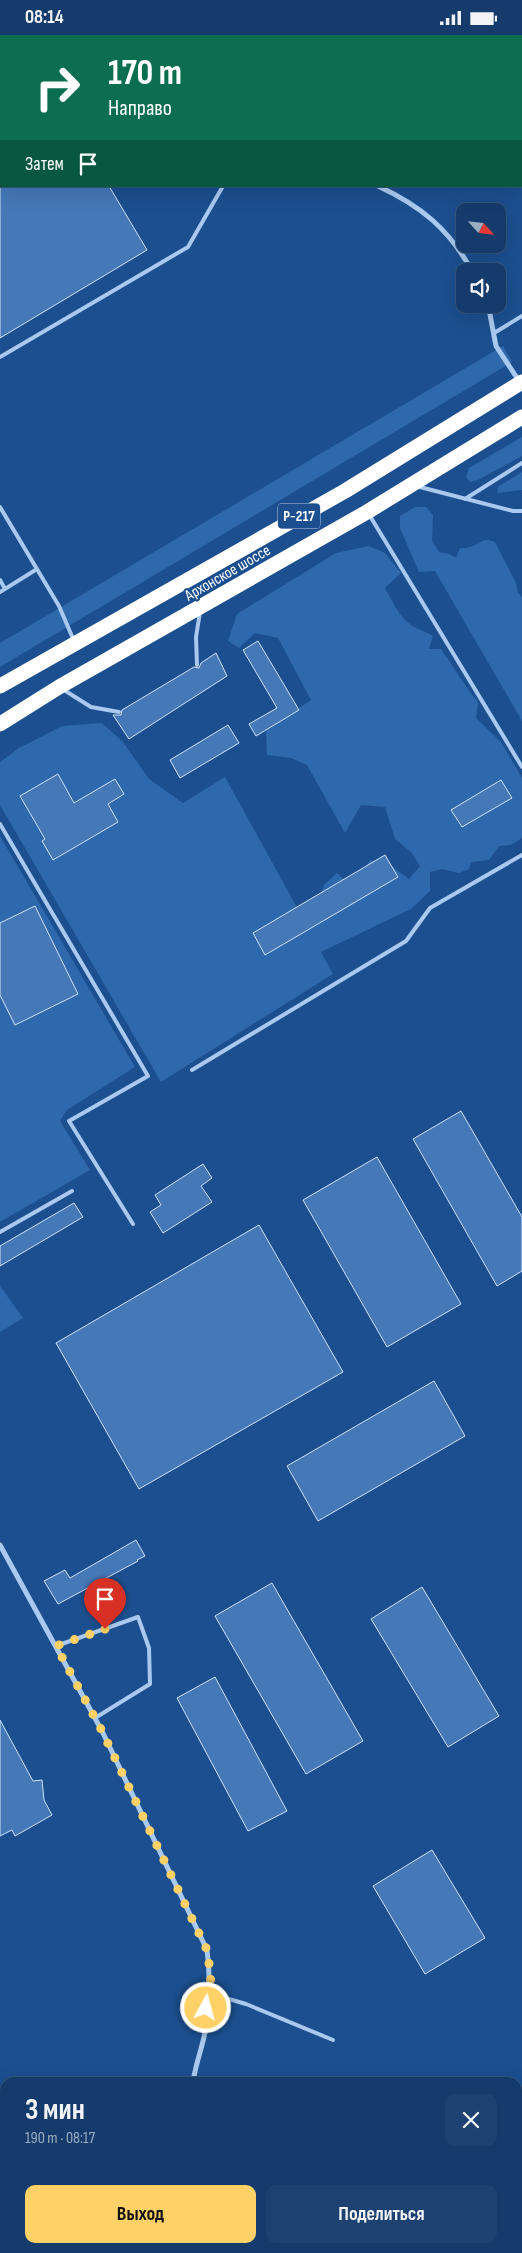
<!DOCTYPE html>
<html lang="ru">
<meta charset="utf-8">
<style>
body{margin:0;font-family:"Sofia Sans Condensed",sans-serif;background:#1d4271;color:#f1f3f6;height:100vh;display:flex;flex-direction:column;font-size:19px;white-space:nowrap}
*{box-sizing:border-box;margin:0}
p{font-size:16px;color:#9dadc1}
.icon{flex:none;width:28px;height:28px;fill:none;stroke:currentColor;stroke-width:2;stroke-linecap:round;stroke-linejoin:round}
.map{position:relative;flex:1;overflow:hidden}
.panel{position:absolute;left:0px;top:2042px;width:522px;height:176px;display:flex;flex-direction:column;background:#143b6b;border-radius:15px 15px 0 0;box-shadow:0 5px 20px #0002,0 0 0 1px #33557e}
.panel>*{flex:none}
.hud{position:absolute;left:0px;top:0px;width:522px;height:152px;box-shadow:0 5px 20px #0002,0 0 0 1px #33557e;background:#0b6e4f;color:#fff;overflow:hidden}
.needle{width:32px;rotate:117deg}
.fabs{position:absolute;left:456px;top:168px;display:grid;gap:10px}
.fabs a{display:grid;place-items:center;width:50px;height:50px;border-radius:10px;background:#143b6b;box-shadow:0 5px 20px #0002,0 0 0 1px #33557e;font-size:25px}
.pin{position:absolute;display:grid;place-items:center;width:42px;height:42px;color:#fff;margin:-51px -21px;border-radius:50% 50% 50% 0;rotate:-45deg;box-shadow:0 0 5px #0007}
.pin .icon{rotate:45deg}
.me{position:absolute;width:55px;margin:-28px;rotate:7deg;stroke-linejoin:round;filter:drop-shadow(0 0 4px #0008)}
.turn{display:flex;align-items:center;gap:18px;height:105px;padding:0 25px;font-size:22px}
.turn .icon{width:65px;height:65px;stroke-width:2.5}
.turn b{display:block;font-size:35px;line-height:42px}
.then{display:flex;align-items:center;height:48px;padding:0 25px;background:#0003;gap:10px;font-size:19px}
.round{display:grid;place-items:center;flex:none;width:52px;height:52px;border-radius:10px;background:#1d4271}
.summary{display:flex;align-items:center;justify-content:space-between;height:85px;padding:0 25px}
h1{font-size:30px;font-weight:700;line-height:38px}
.cta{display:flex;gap:10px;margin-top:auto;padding:10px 25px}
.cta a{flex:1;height:58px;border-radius:10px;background:#ffd166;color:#111;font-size:20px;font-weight:700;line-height:58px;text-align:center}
.cta a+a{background:#1d4271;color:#f1f3f6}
.status{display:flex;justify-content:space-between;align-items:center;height:35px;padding:0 25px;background:#143b6b;direction:ltr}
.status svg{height:14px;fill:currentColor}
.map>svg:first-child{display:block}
.green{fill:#2e69ad}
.building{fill:#4478b7;stroke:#cfe3fa}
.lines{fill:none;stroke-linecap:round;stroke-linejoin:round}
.lane{stroke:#a9c9ee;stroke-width:4}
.street{stroke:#a9c9ee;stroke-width:5}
.highway{stroke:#fff;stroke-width:15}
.route{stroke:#ffd166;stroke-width:9;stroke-dasharray:0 16.2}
.labels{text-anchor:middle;stroke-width:4;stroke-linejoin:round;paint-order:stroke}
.shield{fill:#1b4f8f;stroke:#bbcadd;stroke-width:1}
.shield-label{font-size:15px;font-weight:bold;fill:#fff}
.street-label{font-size:16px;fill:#fff;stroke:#1b4f8f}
</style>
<div class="status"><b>08:14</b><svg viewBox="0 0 49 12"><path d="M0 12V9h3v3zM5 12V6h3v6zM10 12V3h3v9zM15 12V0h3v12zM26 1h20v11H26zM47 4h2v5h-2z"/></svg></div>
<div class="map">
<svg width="522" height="2218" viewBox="0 0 522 2218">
<rect width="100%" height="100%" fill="#1b4f8f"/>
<path class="green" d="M503 311 512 327 0 632V608Z
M522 402V421L478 445 470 447 466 442 469 433Z
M522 437V455L497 458 498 452Z
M415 472H426L433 480 432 506 439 517 449 519 456 523 460 513C464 513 469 513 473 511 483 507 483 502 495 507L516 548 518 558 522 562V686L435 536 419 537 400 493V481Z
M369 511 385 518 401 538 385 553C392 565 399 582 411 590 418 595 426 596 433 601L429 614H441C454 632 464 650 478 667L476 683 501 707 522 743V803L511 810 499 811 489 825 471 827 469 834 459 838 442 834 430 837V856L411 874 321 917 333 939 161 1047 0 770V727L19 713 62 691 102 688 123 707 149 744 183 768 225 742 305 887 317 873 324 850 337 838 350 850 356 847 370 825 393 832 409 844 420 831 412 818 395 804 385 772 361 770 345 798 307 730 291 723 267 720 266 696 311 665 278 603 255 598 239 613 228 606 237 579 336 518Z
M0 801 135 1032 67 1075 60 1086 90 1135 0 1187Z
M0 1251 23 1283 0 1297Z"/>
<path class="building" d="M0 151H109L147 215 0 303Z
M258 606 299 675 256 701 249 689 277 673 243 615Z
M216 618 227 641 129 704 113 680H121L122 675 194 632 199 633 201 628Z
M228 690 239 708 180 743 170 725Z
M58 739 74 768 115 744 124 759 108 769 118 787 53 825 42 806 45 804 20 761Z
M501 745 512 763 462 792 451 775Z
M385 820 398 842 265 920 253 898Z
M35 871 78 959 15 990 0 960V888Z
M461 1076 522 1182V1236L497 1251 413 1104Z
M377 1122 461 1269 387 1312 303 1165Z
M203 1129 212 1143 201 1151 212 1167 163 1198 150 1177 161 1170 155 1160Z
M74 1168 83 1182 0 1231V1211Z
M259 1190 343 1337 139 1454 56 1308Z
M434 1346 465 1401 318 1486 287 1431Z
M136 1505 145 1521 137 1525 138 1526 58 1569 44 1546 65 1535 70 1543Z
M272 1548 363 1706 306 1739 215 1581Z
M422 1552 499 1681 448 1712 371 1584Z
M215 1642 287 1776 248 1796 177 1663Z
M0 1685 33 1746 42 1745 44 1765 52 1780 15 1801 12 1795 0 1801Z
M432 1815 485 1903 425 1939 373 1851Z"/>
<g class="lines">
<path class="lane" d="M521 101H522
M494 298 522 281
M0 322 188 212 223 151
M416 451 513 476H522
M465 464 522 428
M0 472 59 571 74 606
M370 481 522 732
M0 545 5 554
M0 557 37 534
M197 630 196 602 200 577
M64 655 91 672 119 677
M0 789 148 1041 69 1086 133 1189
M192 1035 406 906 430 873 522 820
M0 1197 72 1156
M56 1611 138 1582 149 1613 150 1649 95 1683
M208 1958 246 1969 333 2005"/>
<path class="street" d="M60 0 63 1
M317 0 320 1
M300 1V0
M521 58 522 57
M378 151C421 171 449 194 472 236
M488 269 496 311 519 346
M0 1510 102 1696 207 1915C211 1942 209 1970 205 1997 202 2014 195 2030 193 2048
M178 2218V2214"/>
<path class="highway" d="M0 651 345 456 522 347
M0 689 59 652 367 477 522 382"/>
</g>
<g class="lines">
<path class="route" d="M105 1594 56 1611 102 1696 207 1915 211 1942 206 1973"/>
</g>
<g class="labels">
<rect class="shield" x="278" y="468.5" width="42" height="25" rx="4"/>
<g class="shield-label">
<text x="299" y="486">Р-217</text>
</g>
<g class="street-label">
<text transform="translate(227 537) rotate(-30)" y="6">Архонское шоссе</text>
</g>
</g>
</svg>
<div class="fabs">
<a><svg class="needle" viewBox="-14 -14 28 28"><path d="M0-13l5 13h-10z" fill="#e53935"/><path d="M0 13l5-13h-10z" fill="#9dadc1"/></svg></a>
<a><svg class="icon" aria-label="sound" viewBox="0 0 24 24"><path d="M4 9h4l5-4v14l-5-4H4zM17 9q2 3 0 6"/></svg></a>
</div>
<div class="pin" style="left:105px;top:1594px;background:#d93025"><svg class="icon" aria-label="arrive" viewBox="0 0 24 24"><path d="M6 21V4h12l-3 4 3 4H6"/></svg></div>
<svg class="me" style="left:206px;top:1973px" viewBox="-20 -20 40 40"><circle r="17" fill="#ffd166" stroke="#fff" stroke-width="3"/><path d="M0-11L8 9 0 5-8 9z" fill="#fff"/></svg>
<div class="hud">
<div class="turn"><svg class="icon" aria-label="right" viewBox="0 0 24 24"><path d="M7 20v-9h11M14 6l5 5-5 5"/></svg><div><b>170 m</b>Направо</div></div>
<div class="then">Затем<svg class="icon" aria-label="arrive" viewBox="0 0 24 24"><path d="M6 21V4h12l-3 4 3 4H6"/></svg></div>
</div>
<section class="panel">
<div class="summary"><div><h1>3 мин</h1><p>190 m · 08:17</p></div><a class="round"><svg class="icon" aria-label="close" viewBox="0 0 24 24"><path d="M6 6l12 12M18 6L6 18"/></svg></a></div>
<div class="cta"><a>Выход</a><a>Поделиться</a></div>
</section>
</div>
